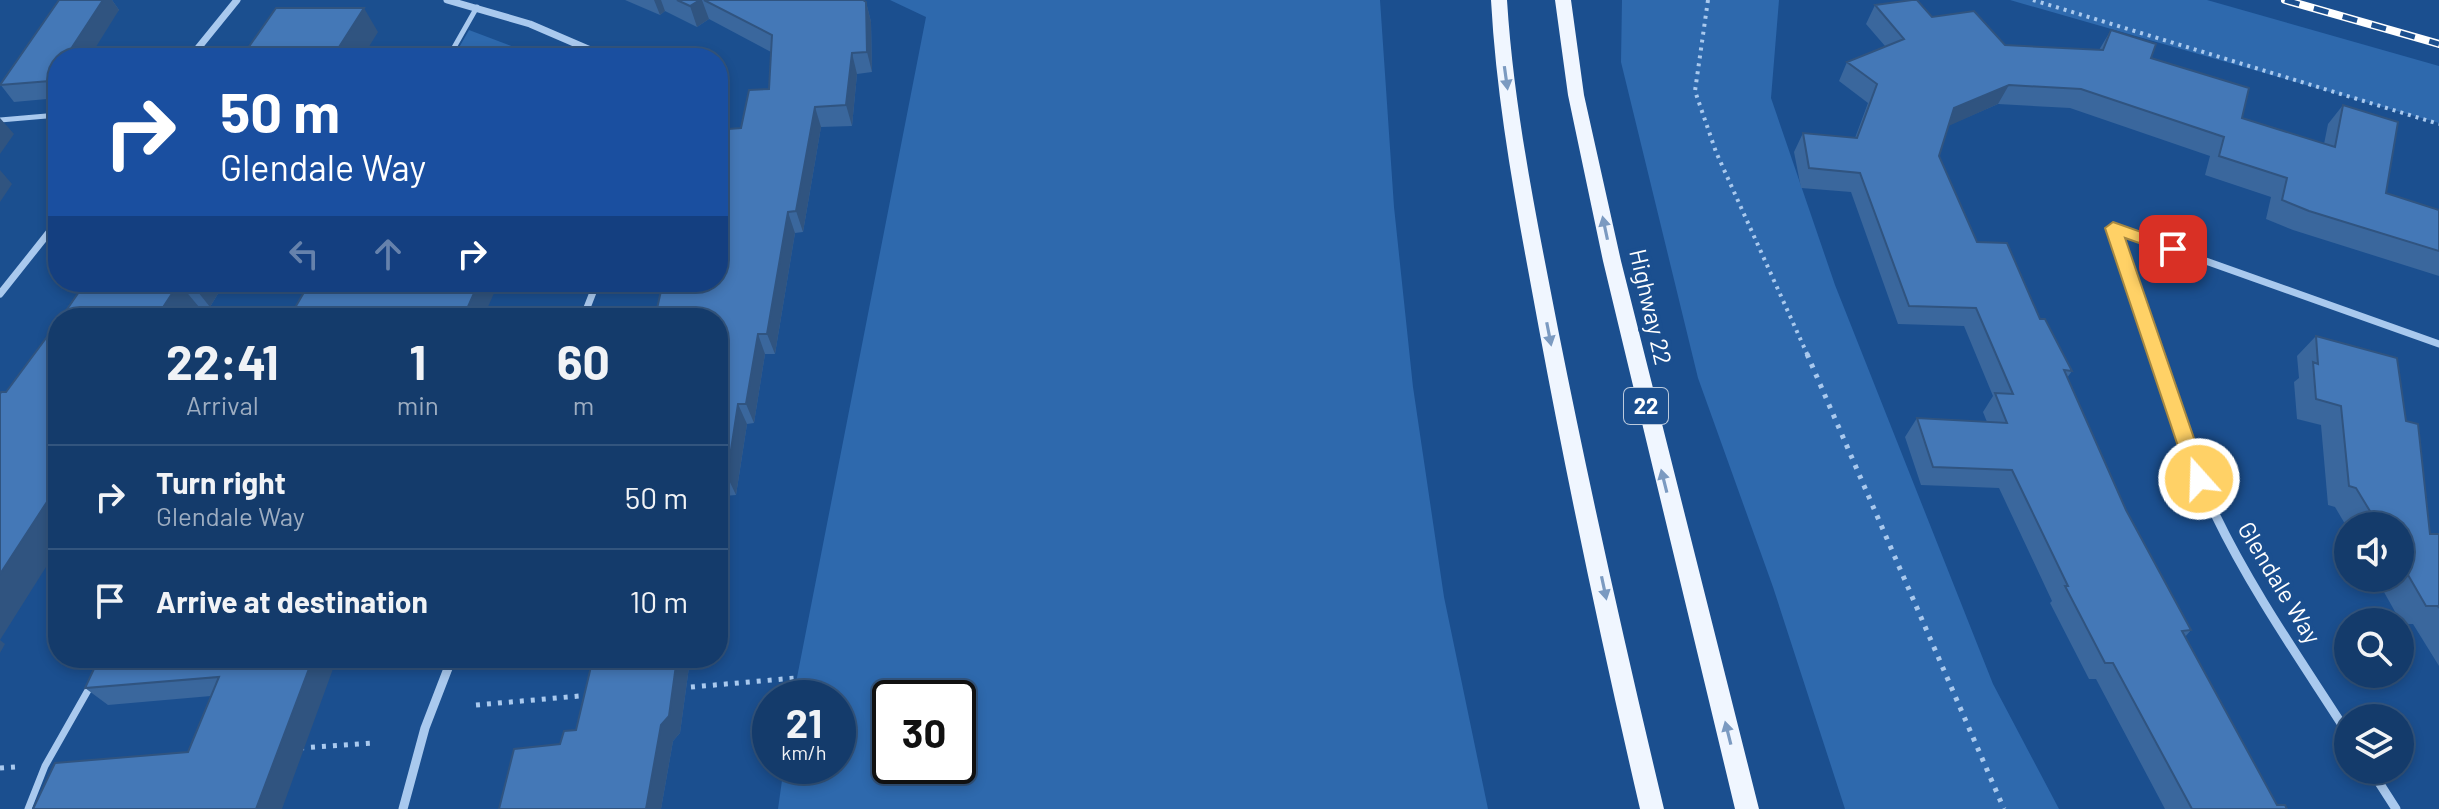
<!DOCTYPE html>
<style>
body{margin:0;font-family:Barlow,sans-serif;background:#1d4271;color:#f1f3f6;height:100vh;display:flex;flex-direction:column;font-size:30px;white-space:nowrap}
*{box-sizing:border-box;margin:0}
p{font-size:26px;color:#9dadc1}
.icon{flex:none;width:44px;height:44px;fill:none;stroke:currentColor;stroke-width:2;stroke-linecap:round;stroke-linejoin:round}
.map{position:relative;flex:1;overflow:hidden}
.side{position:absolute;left:48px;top:308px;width:680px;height:360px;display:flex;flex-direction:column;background:#143b6b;border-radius:32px;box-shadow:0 4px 12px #0003,0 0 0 2px #33557e}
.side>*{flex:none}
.top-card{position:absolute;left:48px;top:48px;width:680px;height:244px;border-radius:32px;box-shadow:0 4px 12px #0003,0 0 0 2px #33557e;background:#1a4fa0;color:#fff;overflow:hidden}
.buttons{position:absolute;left:2334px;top:512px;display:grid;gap:16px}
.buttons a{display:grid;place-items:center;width:80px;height:80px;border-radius:50%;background:#143b6b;box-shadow:0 4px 12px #0003,0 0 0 2px #33557e;font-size:40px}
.speed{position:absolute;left:752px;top:680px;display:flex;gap:16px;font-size:40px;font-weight:700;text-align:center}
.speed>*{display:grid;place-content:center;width:104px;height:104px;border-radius:50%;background:#143b6b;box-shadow:0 4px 12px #0003,0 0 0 2px #33557e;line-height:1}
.speed small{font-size:20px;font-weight:400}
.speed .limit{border:4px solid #111;border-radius:12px;background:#fff;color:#111}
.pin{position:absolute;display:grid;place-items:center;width:68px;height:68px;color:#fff;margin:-34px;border-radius:16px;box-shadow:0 4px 12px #0006}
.me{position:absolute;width:88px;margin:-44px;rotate:340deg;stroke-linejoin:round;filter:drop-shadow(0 0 6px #0008)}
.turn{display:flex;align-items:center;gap:28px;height:168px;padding:0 40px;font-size:36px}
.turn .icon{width:104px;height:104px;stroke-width:2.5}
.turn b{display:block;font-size:56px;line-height:68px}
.lanes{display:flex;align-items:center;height:76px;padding:0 40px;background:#0003;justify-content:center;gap:40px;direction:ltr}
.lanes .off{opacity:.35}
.eta{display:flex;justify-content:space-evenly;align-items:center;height:136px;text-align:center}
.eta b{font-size:48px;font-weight:700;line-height:56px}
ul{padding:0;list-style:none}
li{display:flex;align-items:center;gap:24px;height:104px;padding:0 40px;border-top:2px solid #33557e}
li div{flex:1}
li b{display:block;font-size:30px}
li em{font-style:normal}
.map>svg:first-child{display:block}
.green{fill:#2e69ad;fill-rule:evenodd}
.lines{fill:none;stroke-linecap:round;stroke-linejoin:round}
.path-far1{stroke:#a9c9ee;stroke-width:4;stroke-dasharray:3 5;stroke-linecap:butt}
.path{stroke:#a9c9ee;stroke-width:5;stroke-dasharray:4 7;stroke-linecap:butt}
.service-far1{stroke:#a9c9ee;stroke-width:5}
.service{stroke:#a9c9ee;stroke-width:7}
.minor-far1{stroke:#a9c9ee;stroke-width:7}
.minor{stroke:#a9c9ee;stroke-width:9}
.primary{fill:#f0f6ff;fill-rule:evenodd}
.rail-casing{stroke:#fff;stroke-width:8}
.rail{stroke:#1b4f8f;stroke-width:5;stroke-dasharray:15;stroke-linecap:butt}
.wall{fill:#3a679d}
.shaded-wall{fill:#305480}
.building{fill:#4478b7;stroke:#305480;stroke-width:2}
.oneway{fill:#7b9ac1}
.route{fill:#ffd166;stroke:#a68842;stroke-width:2}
.labels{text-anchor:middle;stroke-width:8;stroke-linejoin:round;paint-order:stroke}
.shield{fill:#1b4f8f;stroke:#bbcadd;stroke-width:2}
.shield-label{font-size:22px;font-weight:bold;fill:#fff}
.street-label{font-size:24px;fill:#fff;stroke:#1b4f8f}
</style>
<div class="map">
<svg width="2439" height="809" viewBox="0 0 2439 809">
<rect width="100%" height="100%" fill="#1b4f8f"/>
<path class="green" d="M890 0H1380L1394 207 1413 387 1444 597 1488 809H778L784 766H838V698H793L926 17ZM890 698H958V766H890Z
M1622 0H1779L1771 98 1835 285 1993 684 2059 809H1845L1773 587 1698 378 1621 62Z
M2010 0H2207L2439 66V123Z
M469 30 543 58H453Z"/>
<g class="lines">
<path class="path-far1" d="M1708 0 1695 91 1716 152 1808 356
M2033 0 2439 124"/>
<path class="path" d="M1807 354 2004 809
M680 688 795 678
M476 705 591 695
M300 748 373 743
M0 768 15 767"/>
<path class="service-far1" d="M448 58 477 7
M0 120 58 115"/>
<path class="service" d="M28 809 45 766 91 685"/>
<path class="minor-far1" d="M447 0 530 24 609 58
M190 58 237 0
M0 294 58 221
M583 318 597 282
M2154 356 2113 228 2439 344"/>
<path class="minor" d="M2153 354C2171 409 2190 462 2215 514 2252 591 2302 662 2348 734
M2371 770 2396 809
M403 809 425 728 452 658"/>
<path class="primary" d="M1491 0H1507C1514 111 1537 220 1558 329 1590 490 1626 650 1664 809H1640C1603 650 1569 490 1539 329 1519 220 1497 111 1491 0Z
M1555 0H1571L1584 95 1621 261 1759 809H1735L1603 261 1568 95Z"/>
<defs>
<path id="rail" d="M2285 0 2439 44"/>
</defs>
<use href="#rail" class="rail-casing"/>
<use href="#rail" class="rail"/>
</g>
<path class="wall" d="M59 0H112L119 10 58 58V98L14 102 0 84Z
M625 0H863L866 2 871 22 872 72 857 74 852 126 821 127 803 232 795 233 775 354H765L754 423 747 424 736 495 724 496 718 537V318H658L656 313 718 282 725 141 741 128 769 89 771 52 709 19 697 27 665 11 660 15Z
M1875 5 1932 17 2005 45 2099 50 2111 30 2242 118 2324 144 2328 124 2343 105 2386 193 2439 210V276L2293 230 2266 219 2271 197 2205 175 2210 156 2070 108 1998 104 1949 125 1939 156 1977 242 2040 319 2072 371 2067 378 2126 510 2191 630 2185 637 2277 805 2287 809H2165L2096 679H2089L2050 603 2052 601 1999 488 1921 485 1905 437 1917 418 1987 422 1983 412 1993 396 1964 326 1898 324 1851 192 1801 188 1794 152 1803 133 1855 138 1868 103 1839 81 1847 62 1885 46 1866 24Z
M80 282H225L210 307H199L82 287 79 284Z
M2316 336 2406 421 2430 534H2439V666L2413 624H2402L2376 578H2400V526H2348V529L2335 507 2328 505 2321 425 2297 419 2294 382 2299 378 2297 356Z
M337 658 188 752 211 696 108 705 85 688Z
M593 658H700L698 667H689L680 733 673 741 661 809H499L560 744 576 730Z"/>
<path class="shaded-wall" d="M103 0H112L119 10 89 58H65Z
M654 0H661L665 11 660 15Z
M700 0H702L709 19 697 27 690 6Z
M866 2 871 22 872 72 867 52Z
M364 8 378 32 362 58H332Z
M852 53 857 74 852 126 846 105Z
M58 69V91L50 81Z
M2009 85 1998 104 1944 128 1954 108Z
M815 107 821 127 803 232 796 211Z
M0 118 14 134 0 154Z
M0 170 12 184 0 202Z
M788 212 795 233 775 354 767 334Z
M190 282H225L210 307Z
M479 282H499L483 318H463Z
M179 283 199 307 192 318H156Z
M758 334 765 354 754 423 746 404Z
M738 404 747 424 736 495 727 476Z
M718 483 724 496 718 537Z
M58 485V548L0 640 5 644 0 653V574Z
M313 658H337L282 809H256Z
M677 658H683L689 667 680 733 673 741 661 809H646L661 725Z
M693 658H700L698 667Z"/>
<path class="building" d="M59 0H103L65 58H58V69L50 81 0 85Z
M677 0H700L690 6Z
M704 0H863L866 2 867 52 852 53 846 105 815 107 796 211 788 212 767 334H758L746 404H738L727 476H718V318H683L685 311 656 313 663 282H718V142L725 141 728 129 741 128 749 90 769 89 772 35Z
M1912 0H1917L1932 17 1974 11 2005 45 2103 50 2111 30 2156 44 2151 58 2249 88 2242 118 2335 147 2343 105 2398 122 2386 193 2439 210V251L2309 211 2282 200 2287 178 2219 156 2224 137 2081 89 2009 85 1954 108 1939 156 1977 242 2007 243 2040 319H2045L2072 371 2064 370 2126 510 2191 630 2182 631 2277 805H2285L2287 809H2192L2113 663H2105L2065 586H2068L2012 470 1933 467 1917 418 2007 423 1995 393 2013 394 1976 308 1909 306 1860 173 1809 168 1803 133 1857 138 1877 84 1847 62 1904 39 1875 5Z
M276 8H364L332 58H241Z
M80 282H190L179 283 156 318H61L85 283 79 284Z
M310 282H479L463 318H289Z
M58 322V485L0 574V394L1 392H6Z
M2316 336 2397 358 2406 421 2418 424 2430 534H2439V608L2438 606H2426L2400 561V526H2379L2356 488 2349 486 2341 406 2316 399 2313 362 2318 364Z
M99 658H313L256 809H33L55 763 188 752 219 677 85 688Z
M593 658H677L669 716 661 725 646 809H499L514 749 560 744 564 731 576 730Z"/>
<defs><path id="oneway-solid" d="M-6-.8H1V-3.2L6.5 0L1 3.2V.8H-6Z" transform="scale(2)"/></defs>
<g class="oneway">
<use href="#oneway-solid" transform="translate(1506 78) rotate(82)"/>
<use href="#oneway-solid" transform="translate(1605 228) rotate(-102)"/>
<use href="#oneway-solid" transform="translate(1549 334) rotate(79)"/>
<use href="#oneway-solid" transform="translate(1664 481) rotate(-104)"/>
<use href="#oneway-solid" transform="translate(1604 588) rotate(78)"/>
<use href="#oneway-solid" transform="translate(1728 733) rotate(-104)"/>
</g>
<path class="route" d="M2113 222 2178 245 2181 249 2173 255 2125 238 2208 479 2206 485H2192L2189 479 2105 228Z"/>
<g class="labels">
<rect class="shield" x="1624" y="388" width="44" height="36" rx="6"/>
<g class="shield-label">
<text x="1646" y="414">22</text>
</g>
<g class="street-label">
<text transform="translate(1650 307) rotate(77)" y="8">Highway 22</text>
<text transform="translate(2279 583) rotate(59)" y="8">Glendale Way</text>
</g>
</g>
</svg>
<div class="buttons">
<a><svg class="icon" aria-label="sound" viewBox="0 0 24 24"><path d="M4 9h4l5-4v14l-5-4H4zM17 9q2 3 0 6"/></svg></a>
<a><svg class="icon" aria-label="search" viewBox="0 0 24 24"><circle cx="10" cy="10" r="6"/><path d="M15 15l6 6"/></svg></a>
<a><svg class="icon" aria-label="layers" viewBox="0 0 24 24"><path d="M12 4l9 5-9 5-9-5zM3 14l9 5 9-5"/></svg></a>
</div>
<div class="speed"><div>21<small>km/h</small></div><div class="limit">30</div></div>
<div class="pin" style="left:2173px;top:249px;background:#d93025"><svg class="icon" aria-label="arrive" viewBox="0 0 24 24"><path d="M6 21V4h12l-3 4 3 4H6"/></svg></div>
<svg class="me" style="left:2199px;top:479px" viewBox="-20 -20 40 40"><circle r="17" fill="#ffd166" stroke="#fff" stroke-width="3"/><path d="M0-11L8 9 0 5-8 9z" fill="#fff"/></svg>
<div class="top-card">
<div class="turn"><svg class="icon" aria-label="right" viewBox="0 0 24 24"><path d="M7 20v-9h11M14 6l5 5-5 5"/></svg><div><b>50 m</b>Glendale Way</div></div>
<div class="lanes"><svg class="icon off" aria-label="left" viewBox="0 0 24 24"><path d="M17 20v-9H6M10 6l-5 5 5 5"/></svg><svg class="icon off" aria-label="ahead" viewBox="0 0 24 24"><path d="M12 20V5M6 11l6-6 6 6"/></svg><svg class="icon" aria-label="right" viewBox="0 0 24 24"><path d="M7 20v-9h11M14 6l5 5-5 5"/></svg></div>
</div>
<section class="side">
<div class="eta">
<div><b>22:41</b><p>Arrival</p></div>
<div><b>1</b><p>min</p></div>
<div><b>60</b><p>m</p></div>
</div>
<ul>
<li><svg class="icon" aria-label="right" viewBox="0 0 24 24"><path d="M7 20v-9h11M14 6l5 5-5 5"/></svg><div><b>Turn right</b><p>Glendale Way</p></div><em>50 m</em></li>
<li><svg class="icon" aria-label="arrive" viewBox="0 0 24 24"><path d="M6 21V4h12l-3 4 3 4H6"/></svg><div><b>Arrive at destination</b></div><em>10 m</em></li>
</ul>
</section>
</div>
